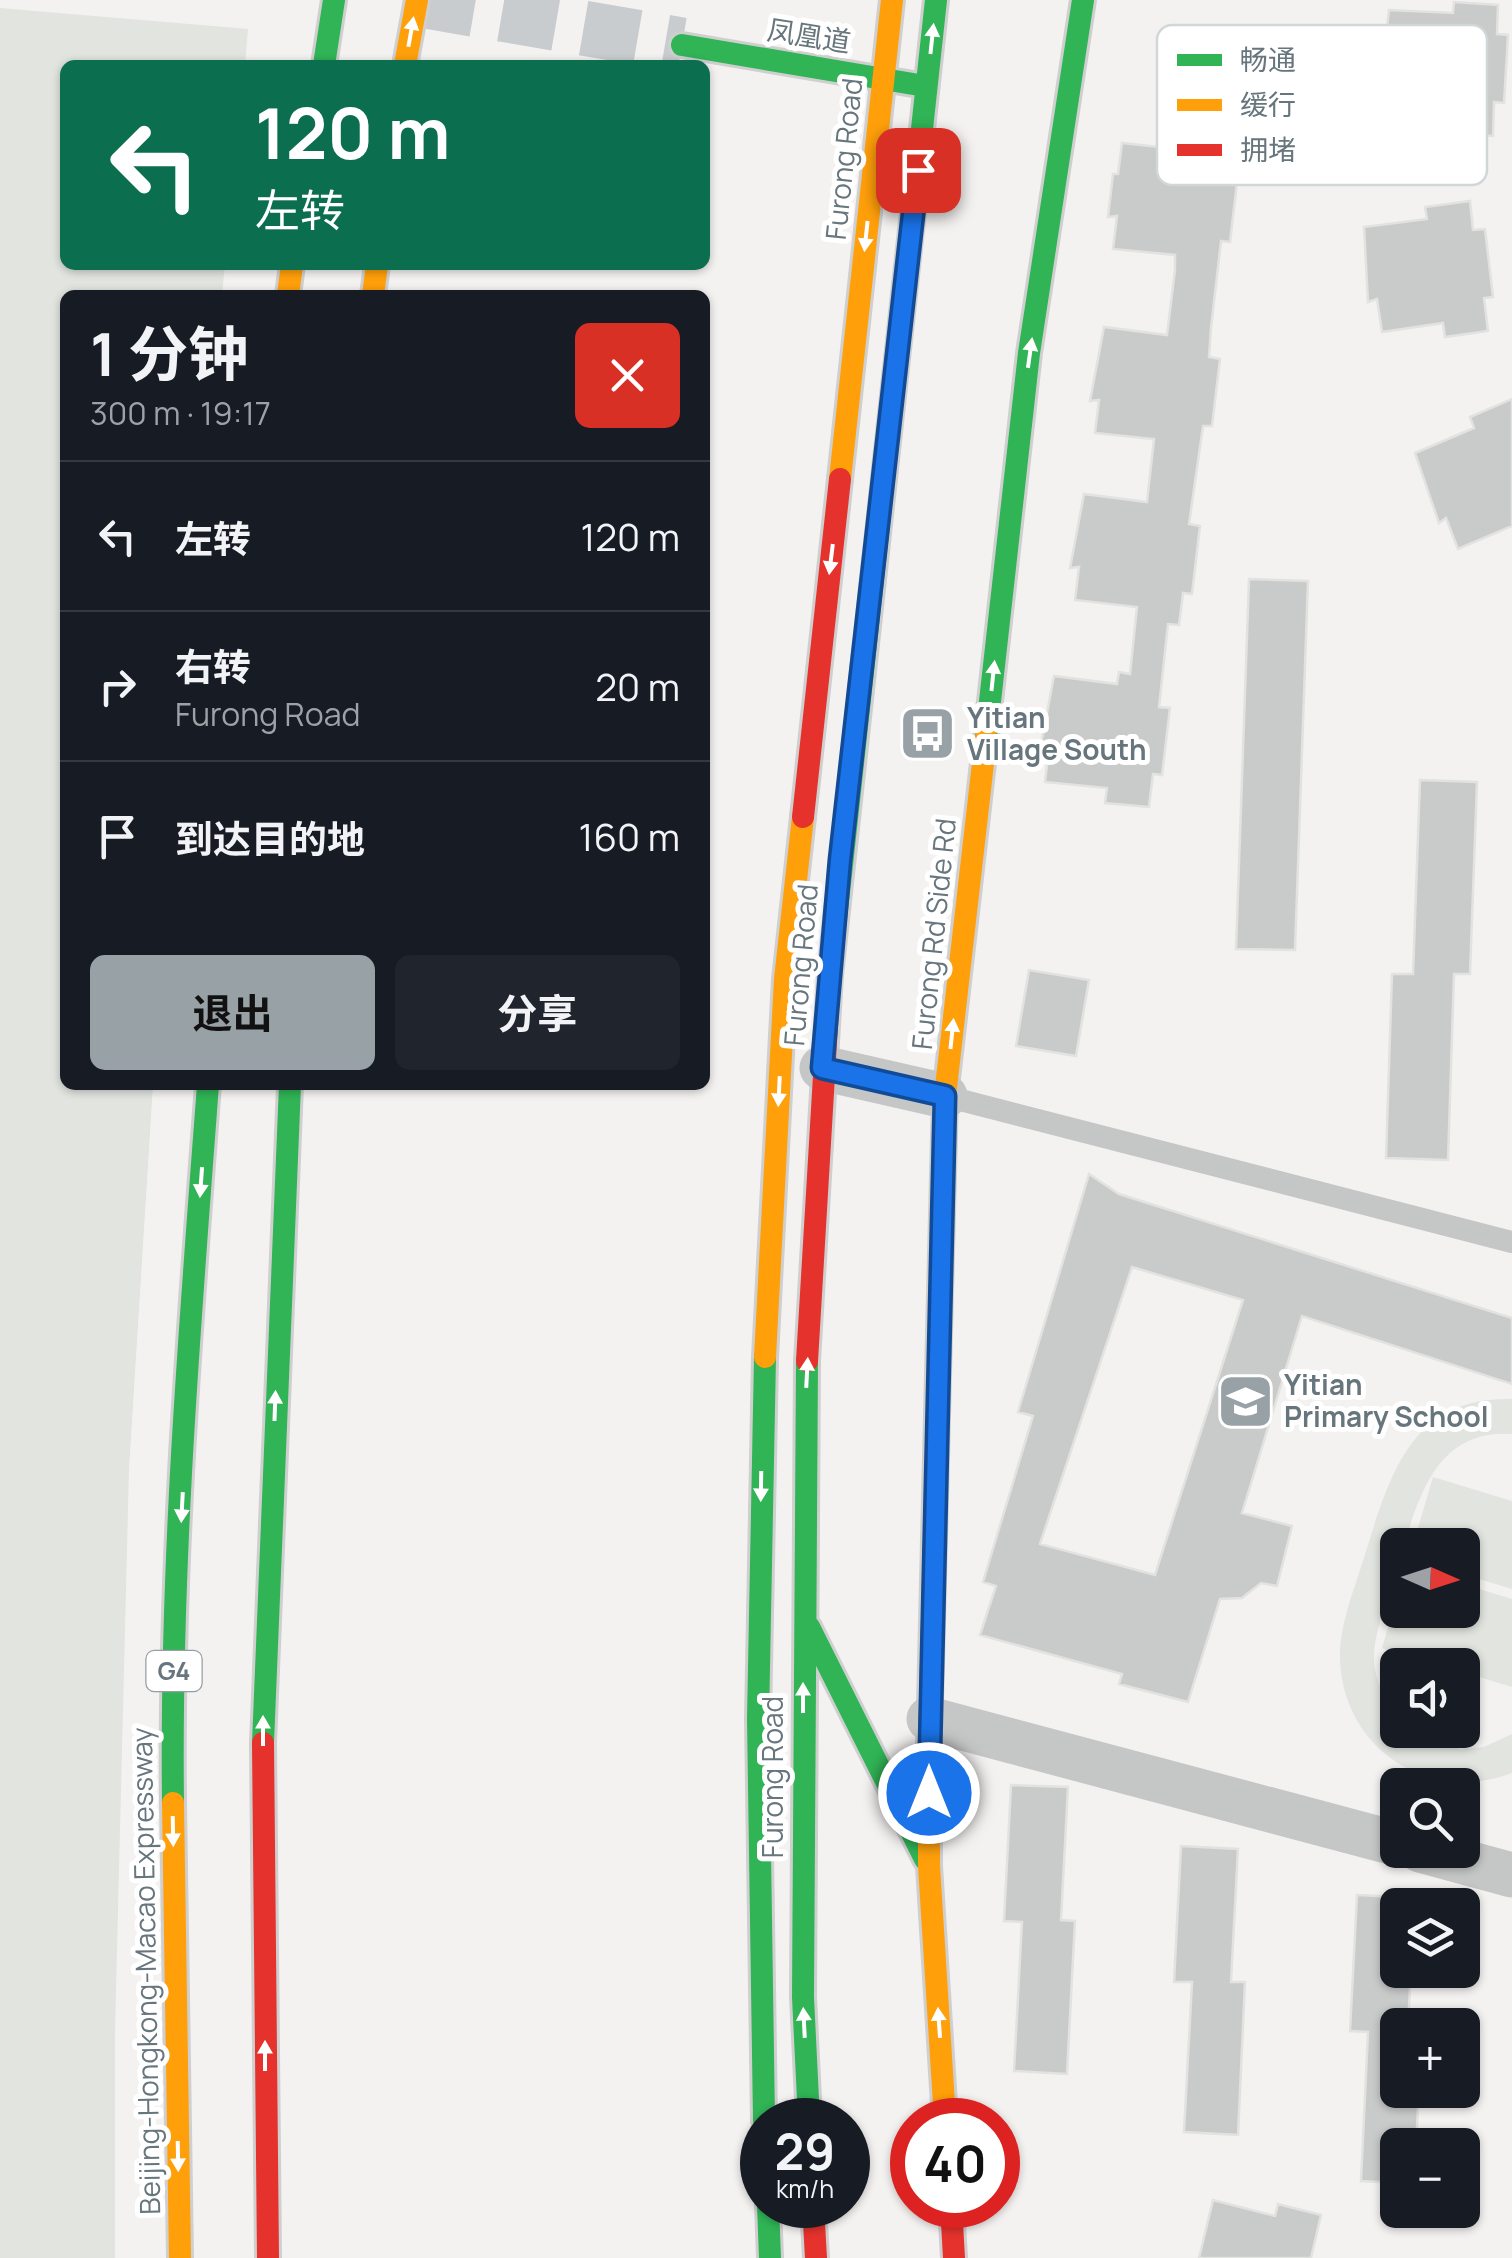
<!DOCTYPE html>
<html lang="zh">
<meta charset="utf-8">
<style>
body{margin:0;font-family:Manrope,"Noto Sans SC",sans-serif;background:#20242c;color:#f1f3f6;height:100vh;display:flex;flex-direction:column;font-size:38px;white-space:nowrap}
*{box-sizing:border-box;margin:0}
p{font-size:32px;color:#9ea1a6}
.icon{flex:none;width:55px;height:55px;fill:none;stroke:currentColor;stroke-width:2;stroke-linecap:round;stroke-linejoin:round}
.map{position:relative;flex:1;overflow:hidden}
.details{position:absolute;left:60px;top:290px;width:650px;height:800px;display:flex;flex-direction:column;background:#171b24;border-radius:15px;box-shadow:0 2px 8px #0004}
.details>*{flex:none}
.hud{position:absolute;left:60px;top:60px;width:650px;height:210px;border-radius:15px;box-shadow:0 2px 8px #0004;background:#0b6e4f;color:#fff;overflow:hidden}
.needle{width:65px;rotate:93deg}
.buttons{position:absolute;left:1380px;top:1528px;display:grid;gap:20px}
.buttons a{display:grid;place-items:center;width:100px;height:100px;border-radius:15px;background:#171b24;box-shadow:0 2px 8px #0004;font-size:50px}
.speed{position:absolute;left:740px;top:2098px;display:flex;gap:20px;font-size:50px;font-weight:700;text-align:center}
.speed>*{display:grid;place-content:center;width:130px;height:130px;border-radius:50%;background:#171b24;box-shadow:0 2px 8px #0004;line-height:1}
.speed small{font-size:25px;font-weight:400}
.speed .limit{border:15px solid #d22;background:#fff;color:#111}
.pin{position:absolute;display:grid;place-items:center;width:85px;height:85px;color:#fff;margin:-42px;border-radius:20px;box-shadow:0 5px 15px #0006}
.me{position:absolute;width:110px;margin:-55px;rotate:0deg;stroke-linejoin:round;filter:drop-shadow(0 0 8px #0008)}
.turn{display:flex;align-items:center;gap:35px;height:210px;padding:0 30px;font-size:45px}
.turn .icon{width:130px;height:130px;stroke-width:2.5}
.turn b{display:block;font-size:70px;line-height:85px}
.round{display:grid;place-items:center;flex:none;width:105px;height:105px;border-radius:15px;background:#20242c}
.headline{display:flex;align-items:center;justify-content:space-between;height:170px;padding:0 30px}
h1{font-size:60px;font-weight:700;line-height:75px}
.button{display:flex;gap:20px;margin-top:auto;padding:20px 30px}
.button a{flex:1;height:115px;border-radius:15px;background:#98a1a6;color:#111;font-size:40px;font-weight:700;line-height:115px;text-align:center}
.button a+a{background:#20242c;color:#f1f3f6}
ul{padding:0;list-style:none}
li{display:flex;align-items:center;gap:30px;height:150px;padding:0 30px;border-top:2px solid #363941}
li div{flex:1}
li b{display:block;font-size:38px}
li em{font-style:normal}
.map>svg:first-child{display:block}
.green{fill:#e1e4df}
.building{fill:#c9caca;stroke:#e2e2e1;stroke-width:2.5;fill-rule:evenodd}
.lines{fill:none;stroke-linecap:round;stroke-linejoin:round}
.secondary-tunnel{stroke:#c9ccce;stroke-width:55;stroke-dasharray:55 28;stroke-linecap:butt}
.fast-casing{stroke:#cfcfcf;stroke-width:28}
.slow-casing{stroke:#cfcfcf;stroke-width:28}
.jam-casing{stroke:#cfcfcf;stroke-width:28}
.lane{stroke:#c5c6c6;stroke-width:22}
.street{stroke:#c5c6c6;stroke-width:45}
.fast{stroke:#30b455;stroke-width:22}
.slow{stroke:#ff9f0a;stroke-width:22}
.jam{stroke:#e5322d;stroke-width:22}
.oneway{fill:#fff}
.route-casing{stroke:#114b97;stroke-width:25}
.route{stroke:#1a73e8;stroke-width:18}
.labels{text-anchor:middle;stroke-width:10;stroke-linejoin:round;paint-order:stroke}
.shield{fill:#fff;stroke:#959ea4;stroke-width:2.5}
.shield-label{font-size:25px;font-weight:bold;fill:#67757d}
.street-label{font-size:28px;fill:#67757d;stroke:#fff}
.poi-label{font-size:28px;font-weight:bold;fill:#67757d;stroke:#fff;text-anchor:start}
.key{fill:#fff;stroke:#d1d6d8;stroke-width:2.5}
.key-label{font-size:28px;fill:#67757d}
</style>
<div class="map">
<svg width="1512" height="2258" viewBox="0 0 1512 2258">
<rect width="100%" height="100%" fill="#f3f2f1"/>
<path class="green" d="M0 8 248 29 245 65H65V265H225L222 295H65V1085H153L129 1469 115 2031V2258H0Z
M1512 1399V1434C1441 1429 1421 1489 1404 1545H1398C1398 1583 1376 1617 1374 1655 1372 1688 1398 1708 1398 1730L1460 1749 1484 1747 1512 1734V1773C1429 1805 1343 1749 1340 1659 1339 1623 1357 1583 1367 1548 1391 1471 1414 1396 1512 1399Z
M1433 1477 1512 1501V1589L1463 1574 1462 1545H1413Z
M1463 1584 1512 1599V1687L1463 1672 1462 1665H1438L1382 1648 1397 1597 1398 1610H1462Z"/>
<path class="building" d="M1454 2 1498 5 1497 34 1508 35 1504 103 1494 102 1493 136 1449 133 1450 119 1387 116 1389 83 1380 85 1389 10 1453 13Z
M1187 139 1230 144 1227 173 1238 174 1230 242 1221 241 1211 328 1209 357 1220 359 1212 426H1203L1189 524 1200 526 1192 594 1183 593 1179 625 1168 624 1159 707 1170 708 1162 775 1153 774 1149 807 1105 803 1107 788 1045 782 1049 749 1040 750 1054 676 1117 684 1119 672 1130 674 1137 607 1075 600 1079 567 1070 568 1084 494 1147 502 1154 439 1095 433 1099 400 1090 401 1104 327 1167 335 1175 270V255L1113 249 1117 216 1108 217 1113 174H1118L1122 143 1185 150Z
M1470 201 1473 230 1485 229 1493 297 1484 298 1488 331 1445 337 1443 323 1382 332 1377 299 1368 302 1364 227 1427 219 1425 207Z
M1512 399V526L1458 549 1446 518 1439 523 1415 453 1474 428 1470 417Z
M1249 579 1308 581 1295 950 1236 949Z
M1420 780 1477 782 1470 974H1454L1448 1160 1386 1158 1392 974H1413Z
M1029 970 1089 980 1076 1056 1016 1046Z
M1089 1174 1119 1194 1512 1318V1384L1302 1316 1242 1513 1292 1526 1277 1586 1261 1583 1242 1598 1220 1599 1188 1702 1119 1684 1122 1674 980 1635 996 1586 983 1582 1033 1416 1018 1412ZM1132 1267 1243 1300 1155 1575 1040 1544Z
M1011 1785 1068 1787 1061 1920 1075 1921 1067 2074 1014 2071 1022 1922 1004 1921Z
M1181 1846 1238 1849 1231 1982H1245L1238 2135 1184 2132 1192 1982H1174Z
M1357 1895 1398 1897V1970H1411L1408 2025H1398V2090H1419L1416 2145H1398V2183L1361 2181 1368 2032 1350 2031Z
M1213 2200 1275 2216 1278 2204 1321 2215 1311 2258H1199Z"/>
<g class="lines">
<path class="secondary-tunnel" d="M420 0 682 45"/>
<defs>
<path id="fast" d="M682 45 919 85
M324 65 334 0
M986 737 1029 353 1083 0
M830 975 936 0
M807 1361 803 1997 809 2120
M809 1627 925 1859
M263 1743 290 1085
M173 1803C170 1564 190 1323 208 1085
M764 2120 758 1719 765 1357
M768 2205 770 2258"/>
<path id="slow" d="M405 65 417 0
M288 295 292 265
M373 295 377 265
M840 479 892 0
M939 1333 945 1096 986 737
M765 1357 785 979 803 817
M929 1745V1866L945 2120
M173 1803 180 2258"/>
<path id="jam" d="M803 817 840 479
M807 1361 830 975
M263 1743 268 2258
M929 1745 939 1333
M813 2205 816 2258
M951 2205 954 2258"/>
</defs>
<use href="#fast" class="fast-casing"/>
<use href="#slow" class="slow-casing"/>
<use href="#jam" class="jam-casing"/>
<path class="lane" d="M945 1096 1512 1242"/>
<path class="street" d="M822 1068 945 1096
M929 1719 1398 1844
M1420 1850 1512 1875"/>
<use href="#fast" class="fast"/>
<use href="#slow" class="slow"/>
<use href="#jam" class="jam"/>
</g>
<defs><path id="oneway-solid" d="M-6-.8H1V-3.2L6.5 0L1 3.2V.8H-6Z" transform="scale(2.5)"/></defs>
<g class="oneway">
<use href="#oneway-solid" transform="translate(411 32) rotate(-80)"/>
<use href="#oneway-solid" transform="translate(932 39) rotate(-84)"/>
<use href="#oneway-solid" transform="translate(866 236) rotate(96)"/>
<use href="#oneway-solid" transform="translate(1030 353) rotate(-82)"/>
<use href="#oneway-solid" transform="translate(831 559) rotate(97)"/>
<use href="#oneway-solid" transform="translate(993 676) rotate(-84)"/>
<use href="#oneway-solid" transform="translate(952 1034) rotate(-84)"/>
<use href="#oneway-solid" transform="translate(779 1091) rotate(93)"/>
<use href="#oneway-solid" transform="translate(201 1182) rotate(94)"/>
<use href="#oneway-solid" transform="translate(807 1373) rotate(-87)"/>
<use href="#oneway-solid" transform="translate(275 1406) rotate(-88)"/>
<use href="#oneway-solid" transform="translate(761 1486) rotate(91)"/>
<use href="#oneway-solid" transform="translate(182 1507) rotate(93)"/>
<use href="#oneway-solid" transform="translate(803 1698) rotate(-90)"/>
<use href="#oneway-solid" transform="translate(263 1731) rotate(-90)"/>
<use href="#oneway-solid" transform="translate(173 1831) rotate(89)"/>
<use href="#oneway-solid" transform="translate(804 2023) rotate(-93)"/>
<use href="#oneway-solid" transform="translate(939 2023) rotate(-94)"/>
<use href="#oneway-solid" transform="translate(265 2056) rotate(-90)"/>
<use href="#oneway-solid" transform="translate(178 2156) rotate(89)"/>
</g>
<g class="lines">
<defs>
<path id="route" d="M918 170 840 860 822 1068 945 1096 929 1793"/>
</defs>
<use href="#route" class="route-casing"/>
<use href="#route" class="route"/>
</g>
<defs>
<symbol id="bus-square" viewBox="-11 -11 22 22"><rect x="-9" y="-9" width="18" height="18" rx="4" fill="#98a1a6" stroke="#fff"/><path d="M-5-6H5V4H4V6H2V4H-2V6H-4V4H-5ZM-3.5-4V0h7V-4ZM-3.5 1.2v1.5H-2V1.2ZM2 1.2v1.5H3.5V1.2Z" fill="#fff"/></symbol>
<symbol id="school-square" viewBox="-11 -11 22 22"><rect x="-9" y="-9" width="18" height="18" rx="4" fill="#98a1a6" stroke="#fff"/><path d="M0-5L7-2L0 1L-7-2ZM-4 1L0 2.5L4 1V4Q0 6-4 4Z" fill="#fff"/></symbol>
</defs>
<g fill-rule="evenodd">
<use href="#bus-square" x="896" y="702" width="63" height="63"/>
<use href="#school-square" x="1214" y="1370" width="63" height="63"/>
</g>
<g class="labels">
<rect class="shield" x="146.5" y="1651" width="55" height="40" rx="8"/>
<g class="shield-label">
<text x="174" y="1680">G4</text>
</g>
<g class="street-label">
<text transform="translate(809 36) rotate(9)" y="10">凤凰道</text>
<text transform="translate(844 159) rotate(-84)" y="10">Furong Road</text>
<text transform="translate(934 934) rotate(-84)" y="10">Furong Rd Side Rd</text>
<text transform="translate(801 965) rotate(-85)" y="10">Furong Road</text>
<text transform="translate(773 1777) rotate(-90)" y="10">Furong Road</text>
<text transform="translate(146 1971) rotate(-91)" y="10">Beijing-Hongkong-Macao Expressway</text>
</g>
<g class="poi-label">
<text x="967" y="728">Yitian<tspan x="967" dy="32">Village South</tspan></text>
<text x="1284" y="1395">Yitian<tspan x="1284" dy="32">Primary School</tspan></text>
</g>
</g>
<rect x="1157" y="25" width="330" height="160" rx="15" class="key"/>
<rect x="1177" y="54" width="45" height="12" fill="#30b455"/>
<rect x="1177" y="99" width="45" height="12" fill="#ff9f0a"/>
<rect x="1177" y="144" width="45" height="12" fill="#e5322d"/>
<g class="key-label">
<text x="1240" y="70">畅通</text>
<text x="1240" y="115">缓行</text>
<text x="1240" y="160">拥堵</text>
</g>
</svg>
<div class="buttons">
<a><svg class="needle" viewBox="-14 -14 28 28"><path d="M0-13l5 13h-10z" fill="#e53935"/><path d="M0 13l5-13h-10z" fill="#9ea1a6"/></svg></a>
<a><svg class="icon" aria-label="sound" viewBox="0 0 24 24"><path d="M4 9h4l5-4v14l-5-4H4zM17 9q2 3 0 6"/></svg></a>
<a><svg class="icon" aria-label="search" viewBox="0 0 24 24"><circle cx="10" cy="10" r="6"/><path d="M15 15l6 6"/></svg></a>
<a><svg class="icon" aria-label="layers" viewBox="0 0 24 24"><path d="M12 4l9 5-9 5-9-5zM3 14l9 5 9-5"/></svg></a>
<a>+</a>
<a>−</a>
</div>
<div class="speed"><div>29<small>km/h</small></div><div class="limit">40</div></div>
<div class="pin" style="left:918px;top:170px;background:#d93025"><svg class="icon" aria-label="arrive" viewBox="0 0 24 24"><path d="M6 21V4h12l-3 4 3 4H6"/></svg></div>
<svg class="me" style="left:929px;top:1793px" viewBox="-20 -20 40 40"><circle r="17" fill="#1a73e8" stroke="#fff" stroke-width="3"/><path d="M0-11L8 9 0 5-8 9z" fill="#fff"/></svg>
<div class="hud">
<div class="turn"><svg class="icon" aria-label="left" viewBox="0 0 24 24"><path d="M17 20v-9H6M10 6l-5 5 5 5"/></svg><div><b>120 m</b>左转</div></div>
</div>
<section class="details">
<div class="headline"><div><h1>1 分钟</h1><p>300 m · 19:17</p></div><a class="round" style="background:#d93025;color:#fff"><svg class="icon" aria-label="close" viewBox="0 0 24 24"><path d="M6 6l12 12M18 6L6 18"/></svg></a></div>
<ul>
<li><svg class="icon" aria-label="left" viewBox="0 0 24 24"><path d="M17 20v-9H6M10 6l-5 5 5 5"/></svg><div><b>左转</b></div><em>120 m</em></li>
<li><svg class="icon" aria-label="right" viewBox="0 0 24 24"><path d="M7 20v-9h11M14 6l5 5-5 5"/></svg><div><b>右转</b><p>Furong Road</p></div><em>20 m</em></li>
<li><svg class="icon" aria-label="arrive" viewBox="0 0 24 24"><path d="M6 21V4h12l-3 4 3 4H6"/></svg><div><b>到达目的地</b></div><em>160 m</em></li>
</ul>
<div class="button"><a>退出</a><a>分享</a></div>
</section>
</div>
